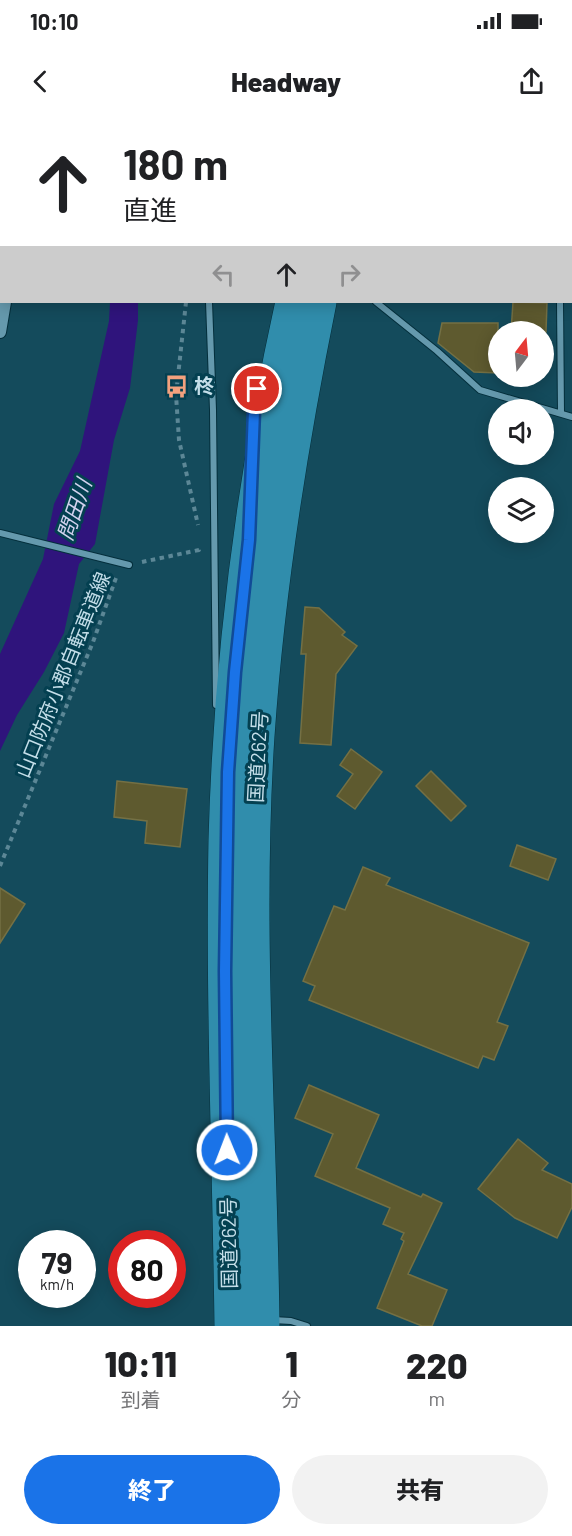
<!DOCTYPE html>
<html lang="ja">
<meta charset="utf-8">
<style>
body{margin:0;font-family:Barlow,"Noto Sans JP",sans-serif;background:#f2f2f2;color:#202124;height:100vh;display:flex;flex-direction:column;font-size:22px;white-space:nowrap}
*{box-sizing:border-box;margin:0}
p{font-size:20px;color:#757577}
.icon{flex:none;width:33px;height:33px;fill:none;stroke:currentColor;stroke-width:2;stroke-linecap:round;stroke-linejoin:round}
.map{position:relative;height:1206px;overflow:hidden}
.panel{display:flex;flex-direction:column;background:#fff;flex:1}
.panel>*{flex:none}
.top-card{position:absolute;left:0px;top:0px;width:573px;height:183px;box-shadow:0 3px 15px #0003;background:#fff;color:#202124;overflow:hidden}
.needle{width:39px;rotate:16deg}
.fabs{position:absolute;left:488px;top:201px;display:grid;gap:12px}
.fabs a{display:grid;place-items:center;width:66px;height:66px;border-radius:50%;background:#fff;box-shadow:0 3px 15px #0003;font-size:30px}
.speed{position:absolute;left:18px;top:1110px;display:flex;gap:12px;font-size:30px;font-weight:700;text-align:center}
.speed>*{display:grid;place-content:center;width:78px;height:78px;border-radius:50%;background:#fff;box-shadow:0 3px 15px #0003;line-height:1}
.speed small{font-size:15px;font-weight:400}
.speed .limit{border:9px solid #d22;background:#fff;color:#111}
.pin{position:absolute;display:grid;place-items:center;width:51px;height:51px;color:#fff;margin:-26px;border:3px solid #fff;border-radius:50%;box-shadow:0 2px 6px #0007}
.me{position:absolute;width:66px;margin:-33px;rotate:359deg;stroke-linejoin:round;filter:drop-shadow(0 0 4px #0008)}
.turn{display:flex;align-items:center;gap:21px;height:126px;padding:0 24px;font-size:27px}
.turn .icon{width:78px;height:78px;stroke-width:2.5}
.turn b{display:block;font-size:42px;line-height:51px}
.lanes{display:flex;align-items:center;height:57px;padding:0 24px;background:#0003;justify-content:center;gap:30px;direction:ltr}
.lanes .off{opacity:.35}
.eta{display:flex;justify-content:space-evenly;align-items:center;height:102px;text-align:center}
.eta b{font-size:36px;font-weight:800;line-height:42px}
.primary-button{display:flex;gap:12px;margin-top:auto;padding:12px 24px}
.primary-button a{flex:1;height:69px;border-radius:36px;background:#1a73e8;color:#fff;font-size:24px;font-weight:800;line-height:69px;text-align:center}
.primary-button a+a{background:#f2f2f2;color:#202124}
.status{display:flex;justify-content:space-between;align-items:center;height:42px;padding:0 30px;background:#fff;direction:ltr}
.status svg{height:16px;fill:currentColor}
header{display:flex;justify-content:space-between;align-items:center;height:78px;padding:0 24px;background:#fff;font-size:27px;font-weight:800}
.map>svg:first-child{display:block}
.water{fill:#2f147c}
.building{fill:#5e5a2f;stroke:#747044;stroke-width:1.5}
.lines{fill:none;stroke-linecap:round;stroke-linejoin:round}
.street-casing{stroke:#042f3c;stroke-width:8}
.secondary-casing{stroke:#042f3c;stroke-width:14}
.highway-casing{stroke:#042f3c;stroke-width:34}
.path{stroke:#5c8796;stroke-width:4;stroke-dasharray:4.5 4.5;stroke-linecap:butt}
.street{stroke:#6599ad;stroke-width:6}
.secondary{stroke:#6599ad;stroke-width:12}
.highway{stroke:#308dac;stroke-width:33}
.route-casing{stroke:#114b97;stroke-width:15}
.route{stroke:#1a73e8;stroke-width:10}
.labels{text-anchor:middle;stroke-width:6;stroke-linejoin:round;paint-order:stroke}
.poi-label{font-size:20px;font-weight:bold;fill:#c4dee9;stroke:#044051;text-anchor:start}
.street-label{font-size:20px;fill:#c4dee9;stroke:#044051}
.water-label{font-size:21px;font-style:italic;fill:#d2d2ee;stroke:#044051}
</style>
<div class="status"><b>10:10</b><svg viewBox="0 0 49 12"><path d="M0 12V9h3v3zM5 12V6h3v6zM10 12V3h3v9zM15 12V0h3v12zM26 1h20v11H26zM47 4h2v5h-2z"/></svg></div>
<header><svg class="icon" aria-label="back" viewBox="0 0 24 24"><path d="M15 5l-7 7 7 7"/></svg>Headway<svg class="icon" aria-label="share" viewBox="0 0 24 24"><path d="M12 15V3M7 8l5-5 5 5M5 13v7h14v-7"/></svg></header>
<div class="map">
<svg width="572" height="1206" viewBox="0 0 572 1206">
<rect width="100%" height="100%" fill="#144b5c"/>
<path class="water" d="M110 182H138V200L130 268 114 320 95 424 79 444 64 513 44 552 17 595 0 631V534L43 439 54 384 80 331 109 201Z"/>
<path class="building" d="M513 182 547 183 546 212H511Z
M442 203H498V253L474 252 438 223Z
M305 487 319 488 345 512 342 515 357 526 336 554 331 625 300 623 306 534H301Z
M351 629 382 652 355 689 337 676 353 654 340 645Z
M431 651 466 686 451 701 416 666Z
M117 661 187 669 180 727 145 723 147 701 114 697Z
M517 725 556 739 548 760 510 746Z
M363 747 390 758 386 765 529 823 497 902 508 906 494 940 483 936 478 948 309 880 315 866 303 861 334 786 345 790Z
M0 768 25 784 0 823Z
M309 965 379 995 356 1048 421 1077 423 1074 442 1083 408 1154 447 1170 432 1206H422L377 1188 404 1121 401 1119 404 1113 383 1104 390 1088 315 1056 333 1014 295 998Z
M518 1019 548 1043 542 1050 572 1064V1087L557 1118 515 1098 478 1069Z"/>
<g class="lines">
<defs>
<path id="street" d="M185 0 186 2
M209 182 213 290 216 585
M376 182 437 231 480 270 572 297
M560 182 561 293
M0 413 129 445
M273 1200 291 1201 307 1206"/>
<path id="secondary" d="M0 35 2 48
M0 212 5 182"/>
<path id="highway" d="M293 2V0
M332 2V0
M361 2 362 0
M231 1206C229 1044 222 882 225 720 230 539 253 358 292 182
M263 1206C261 1010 245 812 258 616 268 470 291 325 320 182"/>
</defs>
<use href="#street" class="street-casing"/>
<use href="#secondary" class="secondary-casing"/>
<use href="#highway" class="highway-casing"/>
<path class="path" d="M165 0 166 2
M186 182 176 275 179 320 198 405
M142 442 199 430V428
M0 746 93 522 117 455"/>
<use href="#street" class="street"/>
<use href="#secondary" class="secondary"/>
<use href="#highway" class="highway"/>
</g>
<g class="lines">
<defs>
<path id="route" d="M227 1030 225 851 228 652 235 552 249 420 254 291 257 269"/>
</defs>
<use href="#route" class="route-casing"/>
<use href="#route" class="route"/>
</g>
<defs>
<symbol id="bus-bare" viewBox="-9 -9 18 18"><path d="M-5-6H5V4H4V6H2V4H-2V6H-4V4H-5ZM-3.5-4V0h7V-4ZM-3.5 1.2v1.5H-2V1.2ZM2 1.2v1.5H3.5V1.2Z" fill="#f2a17e" stroke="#044051" stroke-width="2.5" paint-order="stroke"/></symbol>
</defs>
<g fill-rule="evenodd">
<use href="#bus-bare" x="160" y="250" width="33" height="33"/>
</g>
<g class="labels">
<g class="poi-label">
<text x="194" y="273">柊</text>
</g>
<g class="street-label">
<text transform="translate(63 555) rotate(-68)" y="7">山口防府小郡自転車道線</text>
<text transform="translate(258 637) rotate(-87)" y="7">国道262号</text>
<text transform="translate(229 1123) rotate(-91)" y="7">国道262号</text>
</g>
<g class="water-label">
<text transform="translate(75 390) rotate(-71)" y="7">問田川</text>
</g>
</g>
</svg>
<div class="fabs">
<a><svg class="needle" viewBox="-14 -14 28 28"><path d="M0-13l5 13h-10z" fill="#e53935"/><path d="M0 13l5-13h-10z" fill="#757577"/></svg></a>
<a><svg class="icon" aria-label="sound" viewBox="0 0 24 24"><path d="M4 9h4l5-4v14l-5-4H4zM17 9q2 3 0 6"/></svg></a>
<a><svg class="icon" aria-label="layers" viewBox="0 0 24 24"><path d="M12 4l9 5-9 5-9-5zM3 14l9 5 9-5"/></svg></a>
</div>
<div class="speed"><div>79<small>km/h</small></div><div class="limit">80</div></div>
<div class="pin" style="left:257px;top:269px;background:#d93025"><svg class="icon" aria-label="arrive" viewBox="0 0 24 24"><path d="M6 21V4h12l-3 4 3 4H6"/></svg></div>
<svg class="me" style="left:227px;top:1030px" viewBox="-20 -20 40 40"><circle r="17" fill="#1a73e8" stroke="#fff" stroke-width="3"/><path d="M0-11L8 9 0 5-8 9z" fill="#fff"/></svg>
<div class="top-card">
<div class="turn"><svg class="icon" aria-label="ahead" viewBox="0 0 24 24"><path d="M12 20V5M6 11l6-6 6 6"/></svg><div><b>180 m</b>直進</div></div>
<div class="lanes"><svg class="icon off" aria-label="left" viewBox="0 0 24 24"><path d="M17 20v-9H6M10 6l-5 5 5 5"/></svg><svg class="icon" aria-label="ahead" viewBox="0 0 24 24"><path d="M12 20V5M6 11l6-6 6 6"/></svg><svg class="icon off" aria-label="right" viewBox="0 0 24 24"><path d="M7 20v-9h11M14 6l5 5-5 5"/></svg></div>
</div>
</div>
<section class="panel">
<div class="eta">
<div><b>10:11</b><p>到着</p></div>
<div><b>1</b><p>分</p></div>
<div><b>220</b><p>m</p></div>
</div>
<div class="primary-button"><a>終了</a><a>共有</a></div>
</section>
